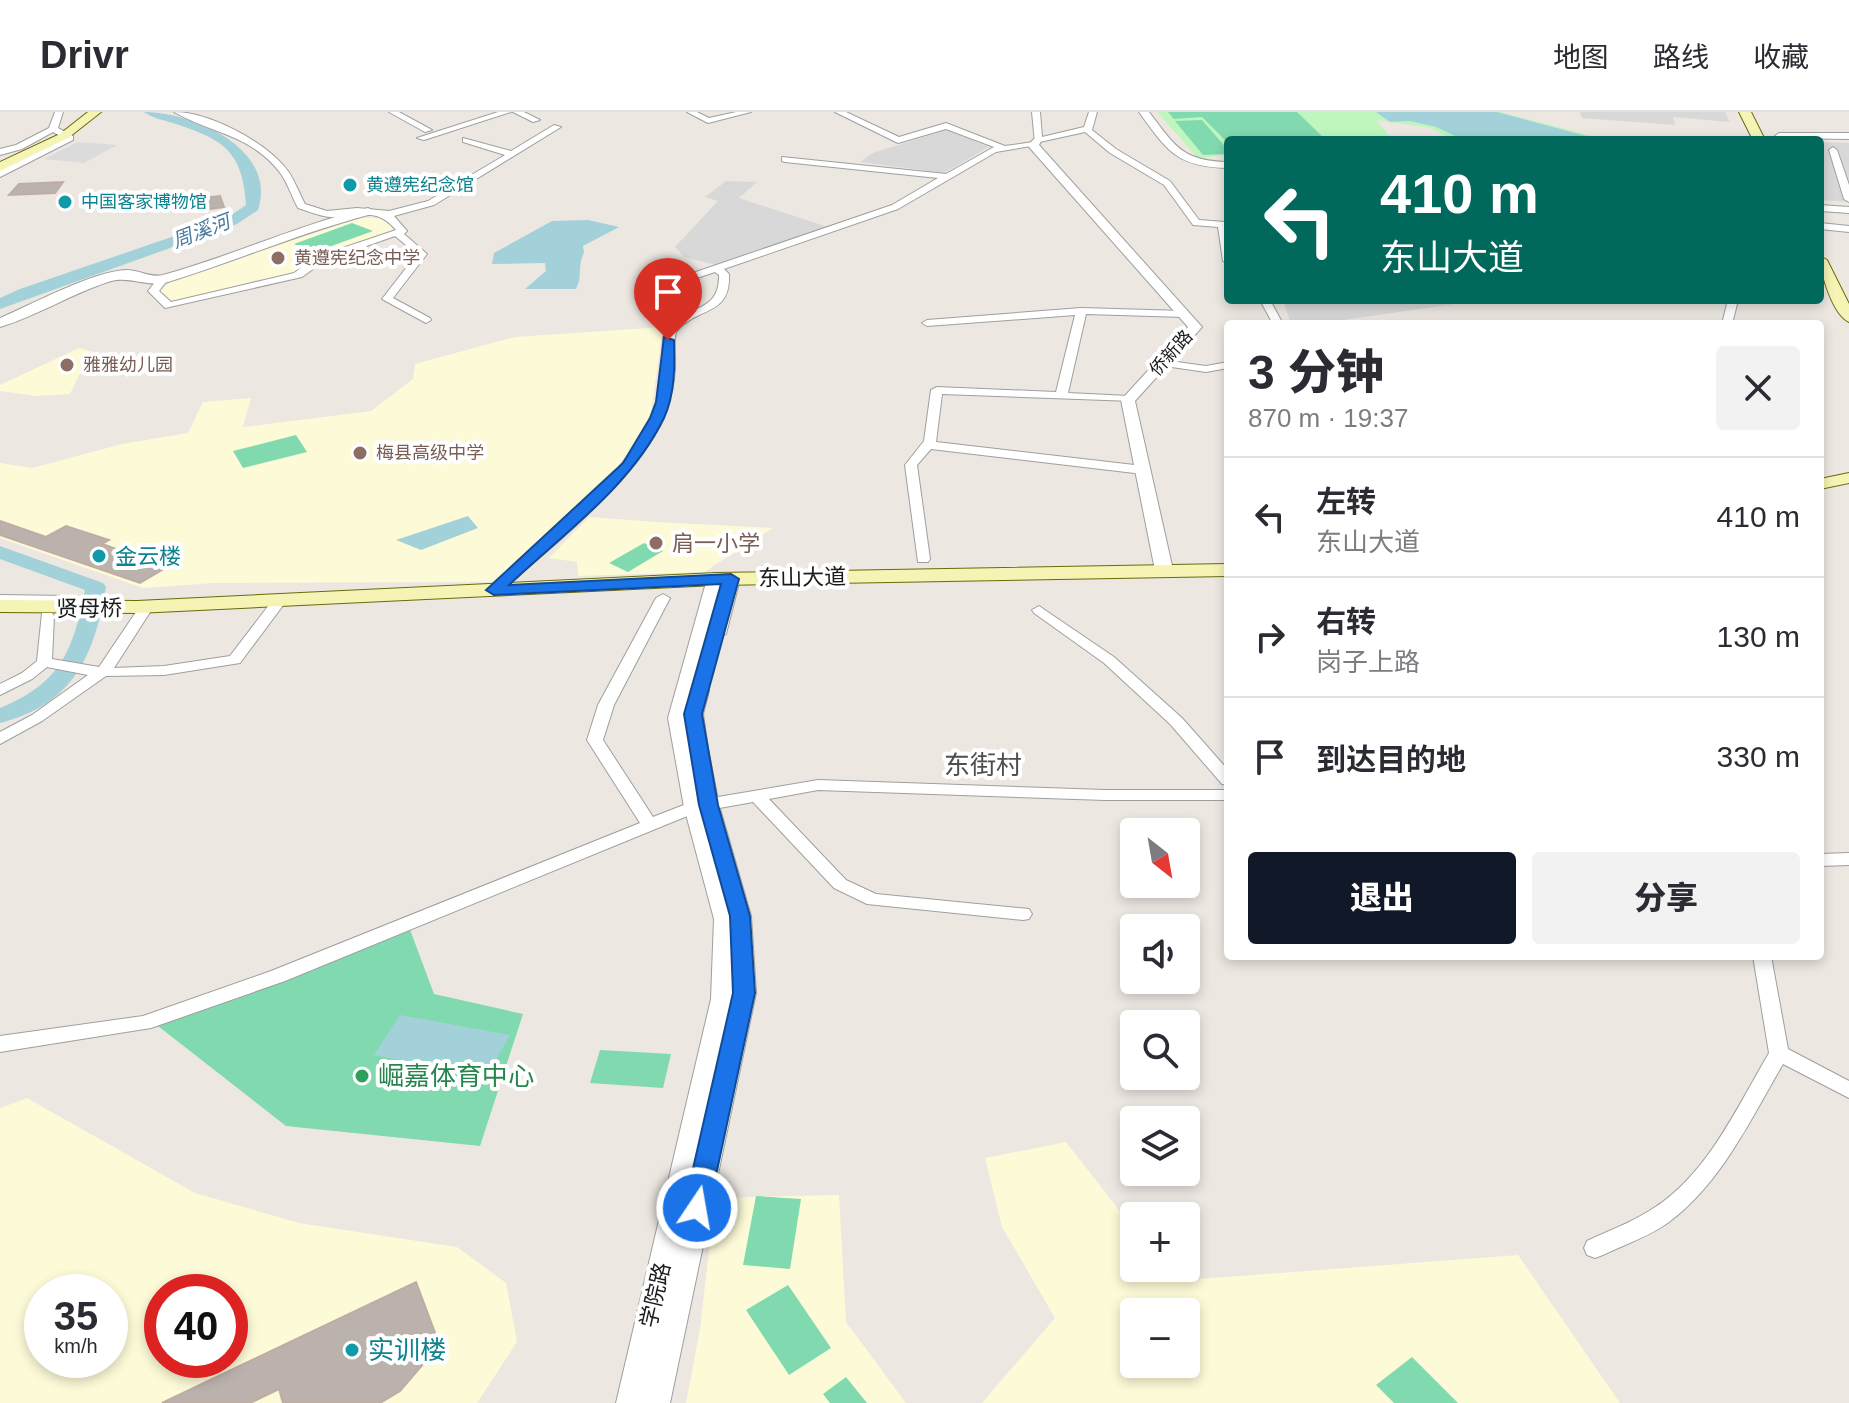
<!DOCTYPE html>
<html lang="zh">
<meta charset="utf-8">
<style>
body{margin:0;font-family:Helvetica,"Noto Sans SC",sans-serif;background:#f2f2f3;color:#2b2b33;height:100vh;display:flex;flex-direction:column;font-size:30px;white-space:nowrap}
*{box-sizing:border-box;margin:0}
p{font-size:26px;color:#7c7c81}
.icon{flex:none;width:44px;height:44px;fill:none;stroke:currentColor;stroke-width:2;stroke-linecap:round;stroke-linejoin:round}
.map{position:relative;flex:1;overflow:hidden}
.details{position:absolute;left:1224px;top:208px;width:600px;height:640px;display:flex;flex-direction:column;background:#fff;border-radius:8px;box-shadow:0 4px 12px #0003}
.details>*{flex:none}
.banner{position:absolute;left:1224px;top:24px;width:600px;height:168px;border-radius:8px;box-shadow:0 4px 12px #0003;background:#00695c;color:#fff;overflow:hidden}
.needle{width:52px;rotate:149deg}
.tools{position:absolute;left:1120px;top:706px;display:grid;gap:16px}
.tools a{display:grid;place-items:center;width:80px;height:80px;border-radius:8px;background:#fff;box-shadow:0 4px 12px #0003;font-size:40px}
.speed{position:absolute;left:24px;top:1162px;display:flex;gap:16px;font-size:40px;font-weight:700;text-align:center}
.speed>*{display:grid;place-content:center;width:104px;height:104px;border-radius:50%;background:#fff;box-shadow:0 4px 12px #0003;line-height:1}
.speed small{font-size:20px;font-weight:400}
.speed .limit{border:12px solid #d22;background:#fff;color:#111}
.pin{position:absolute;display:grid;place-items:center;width:68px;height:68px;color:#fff;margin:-82px -34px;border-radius:50% 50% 50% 0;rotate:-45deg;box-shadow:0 0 8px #0007}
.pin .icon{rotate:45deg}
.me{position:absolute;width:88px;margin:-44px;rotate:12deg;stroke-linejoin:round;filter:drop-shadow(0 0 6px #0008)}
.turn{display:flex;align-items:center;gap:28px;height:168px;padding:0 24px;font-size:36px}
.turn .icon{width:104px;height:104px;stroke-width:2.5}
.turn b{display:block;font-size:56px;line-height:68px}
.round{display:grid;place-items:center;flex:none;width:84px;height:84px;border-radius:8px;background:#f2f2f3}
.headline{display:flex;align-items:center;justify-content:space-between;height:136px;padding:0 24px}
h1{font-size:48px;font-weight:800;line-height:60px}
.action{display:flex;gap:16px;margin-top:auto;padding:16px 24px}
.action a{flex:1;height:92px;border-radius:8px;background:#111827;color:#fff;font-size:32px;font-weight:800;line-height:92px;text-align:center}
.action a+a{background:#f2f2f3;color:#2b2b33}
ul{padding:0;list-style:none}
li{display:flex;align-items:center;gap:24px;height:120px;padding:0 24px;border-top:2px solid #e1e1e2}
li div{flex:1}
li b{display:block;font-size:30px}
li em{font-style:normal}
header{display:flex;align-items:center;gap:48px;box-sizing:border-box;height:112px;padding:0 40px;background:#fff;border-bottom:2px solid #e1e1e2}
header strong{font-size:38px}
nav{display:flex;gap:44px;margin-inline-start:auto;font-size:28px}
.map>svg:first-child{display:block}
.residential{fill:#d9d8d8}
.education{fill:#fdfad8;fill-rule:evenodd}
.park{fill:#bef6bd}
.pitch{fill:#81d9af}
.parking{fill:#dbdbdb}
.water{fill:#a2d1d9}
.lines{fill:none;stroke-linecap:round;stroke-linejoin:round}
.river{fill:#a2d1d9;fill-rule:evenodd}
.building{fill:#bcb2ad;stroke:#bdada4;stroke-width:2}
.minor-casing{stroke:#9f9f9f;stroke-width:2}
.tertiary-casing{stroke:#9f9f9f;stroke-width:2}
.secondary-casing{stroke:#696b09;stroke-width:2}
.minor{fill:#fff;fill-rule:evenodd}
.tertiary{fill:#fff;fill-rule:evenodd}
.secondary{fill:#f6f4b5;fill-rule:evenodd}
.route{fill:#1a73e8;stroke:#114b97;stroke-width:2}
.culture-dot{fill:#0f9aa8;stroke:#fff;stroke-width:3}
.education-dot{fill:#8d6e63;stroke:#fff;stroke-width:3}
.leisure-dot{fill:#2e9e5b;stroke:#fff;stroke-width:3}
.labels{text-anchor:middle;stroke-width:8;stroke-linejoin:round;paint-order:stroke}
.far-culture-label{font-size:18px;fill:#0d838f;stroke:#fff;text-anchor:start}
.far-education-label{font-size:18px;fill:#785e54;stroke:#fff;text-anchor:start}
.far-street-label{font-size:18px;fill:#1b1b1b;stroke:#fff}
.far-water-label{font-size:20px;font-style:italic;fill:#497b9f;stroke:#fff}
.education-label{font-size:22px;fill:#785e54;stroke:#fff;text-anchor:start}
.culture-label{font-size:22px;fill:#0d838f;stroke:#fff;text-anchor:start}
.street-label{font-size:22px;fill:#1b1b1b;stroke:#fff}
.quarter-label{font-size:26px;fill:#4e4e4e;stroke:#fff}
.near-leisure-label{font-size:26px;fill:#27864d;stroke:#fff;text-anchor:start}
.near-culture-label{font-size:26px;fill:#0d838f;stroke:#fff;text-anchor:start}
</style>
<header>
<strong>Drivr</strong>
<nav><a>地图</a><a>路线</a><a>收藏</a></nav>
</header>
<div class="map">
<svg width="1849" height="1291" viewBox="0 0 1849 1291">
<rect width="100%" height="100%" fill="#ece7e1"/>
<path class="residential" d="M1580 0H1725L1730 10 1673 5 1675 13 1582 6Z
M946 18 989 35 944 61 860 50 873 41Z
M1820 30 1849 31V90L1820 88Z
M726 69 757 70 739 86 828 115 716 153 684 145 675 135 718 89 705 85Z
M1283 188H1454V192L1316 212H1291Z"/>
<path class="education" d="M359 105 388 107 394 120 320 143 299 159 285 164 257 168 173 191 159 180 182 160 233 149 329 112Z
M663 215 650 309 626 349 498 470 214 471 143 476 0 426V351L32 356 122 332 188 321 203 290 251 286 243 315 371 299 413 267 415 252 515 225Z
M79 236 104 243 79 263 70 282 36 284 0 279V273Z
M589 405 656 410 773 416 704 460 578 464 577 450 549 446Z
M27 986 195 1081 299 1111 457 1135 506 1171 517 1230 477 1291H0V996ZM42 1180H110V1248H42ZM162 1180H230V1248H162Z
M1066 1030 1134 1117V1156H1164L1174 1169 1518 1143 1620 1291H982L1055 1206 1002 1115 985 1046ZM1134 1200H1186V1252H1134Z
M839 1083 846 1210 906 1291H686L700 1217 715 1086Z"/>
<path class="park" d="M1157 0H1500L1607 28H1455L1430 16 1376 8 1393 28H1228V43L1198 46Z"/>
<path class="pitch" d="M1168 0H1297L1326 28H1309V24L1228 28V31L1202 5 1174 7Z
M1202 8 1228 38V42L1203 43 1175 9Z
M352 111 373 119 315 140 294 132Z
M296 323 307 340 243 356 233 339Z
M644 431 663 439 628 460 609 451Z
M409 815 434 882 523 902 480 1034 286 1014 158 914Z
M600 938 671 942 663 976 590 971Z
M756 1084 801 1087 790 1157 743 1153Z
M788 1173 831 1236 789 1263 746 1198Z
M1412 1245 1458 1291H1394L1376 1273Z
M846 1265 867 1291H830L823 1282Z"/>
<path class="parking" d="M78 30 117 33 84 51 44 47Z"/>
<path class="water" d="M1376 0H1497L1601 28H1464L1436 15 1410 9 1390 10Z
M588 108 619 115 583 134 584 141C577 152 583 165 576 177H525L546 159 545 151 492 152 494 141 552 109Z
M468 404 478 416 421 438 396 428Z
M400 903 510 923 487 964 374 943Z"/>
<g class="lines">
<path class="river" d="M144 0C192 0 278 36 258 98L237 112 0 197V186L20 177 227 106 246 93C243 39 223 27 173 11 163 8 152 6 144 0Z
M0 434 103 471 106 475C94 544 74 592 0 611V596C61 571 73 539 85 478L0 447Z"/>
</g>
<path class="building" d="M63 70 55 81 9 83 19 72Z
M220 84 224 95 198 99 194 87Z
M0 409 46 425 66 414 109 428 102 432 167 455 140 471 0 423Z
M416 1170 437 1226 425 1250 400 1279 380 1291H283L279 1277 250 1291H162Z"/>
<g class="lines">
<defs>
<path id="minor" d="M55 0H63L58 16 73 24V28L0 65V58L64 26 53 20 22 37 0 43V37L16 33 49 16Z
M174 0C210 0 266 30 288 59 295 69 299 81 305 92L327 99 357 96 389 99 428 89 505 43 463 30V26L511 39 554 13 561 15 434 93 394 104 407 119 404 122 427 142 393 186 430 206 431 208 426 211 382 187 417 142 395 124 324 149 302 165 165 196 148 179 159 165 168 167 159 179 171 190 294 161 316 145 396 118C376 94 357 105 330 105 319 104 308 99 298 96 292 85 288 72 281 62 253 23 210 21 174 0Z
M389 0H399L432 18 425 20Z
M498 0H511L424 28 417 26Z
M513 0H524L540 8 533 10Z
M687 0H697L709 6 736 0H751L708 11Z
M835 0H846L899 25 946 11 1005 34 1033 30 1037 33 996 40 898 97 724 157 729 162C731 205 697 194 676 220 673 232 675 244 675 257 674 271 671 286 666 299 641 367 552 433 499 481H489L487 478 489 475C544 426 621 372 652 304 659 290 663 272 663 257 664 245 660 232 665 220 678 191 720 206 719 163L715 160 691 168 687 167V163L892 93 938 66 785 50 782 49V45L946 62 994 35 946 17 898 31Z
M1032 0H1040L1042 25 1084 15 1089 0H1097L1092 18 1116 37 1170 69 1199 108 1225 110 1228 119V152L1223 149 1218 115 1193 113 1164 73 1110 41 1085 20 1035 31Z
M1779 21H1849V27L1776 26 1775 24Z
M1833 35 1837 38 1849 73V90L1844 87 1829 38Z
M1820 93 1849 95V101L1820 99Z
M1820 111 1849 114V120L1820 117Z
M1260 188H1270L1283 212H1273Z
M1728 188H1738L1732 212H1722Z
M1081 196 1184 199 1189 202 1184 205 1086 202 1068 281 1129 284 1133 285V289L942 282 936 330 1143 354 1149 358 1143 362 931 337 917 353 930 447 928 450H918L905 353 924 329 931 278 937 275 1056 280 1075 203 927 214 922 211 927 208Z
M1162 248 1206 254 1228 250V256L1206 260 1158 253 1156 251Z
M663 482 670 486 614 593 603 628 653 705 694 689 818 668 1105 678H1228V688H1105L818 678 769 687 846 768 876 782 1029 797 1032 802 1029 807 1023 808 867 792 834 776 753 690 697 700 285 869 151 916 0 940V924L143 904 271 859 640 711 587 628 598 593 656 486Z
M0 483 67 484 74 488 67 492 0 491Z
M280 484 287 488 240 551 164 563 106 564 42 609 0 632V620L32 603 88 563 47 555 32 567 0 583V572L22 561 37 549 42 501H52L54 504 52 547 99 555 142 491H152L154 494 114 556 164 554 230 544 275 485Z
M1039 494 1114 545 1182 606 1228 658V673L1222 672 1170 612 1104 551 1034 501 1032 498Z
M1849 741V753L1820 754V742Z
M1753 844H1771L1788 937 1849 969V986L1783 952C1750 1008 1722 1070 1669 1110 1650 1124 1624 1133 1603 1143L1595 1146 1587 1143 1584 1136 1587 1129C1608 1119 1630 1111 1649 1099 1706 1066 1737 995 1769 941Z"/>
<path id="tertiary" d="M1139 0H1149C1175 34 1182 49 1228 50V56C1177 55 1167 39 1139 0Z
M1034 27H1042L1039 33 1202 215 1135 289 1173 458 1170 462H1158L1155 458 1121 288 1188 215 1029 35 1028 33Z
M368 96 372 98V102C303 120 236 149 168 170 147 176 129 163 108 170 71 182 37 204 0 215V206C33 192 93 159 127 158 139 158 150 166 163 163 232 144 298 113 368 96Z
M716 462 724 465 731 462 740 467 726 522 717 527 709 524 696 574 707 575 709 579 703 602 708 637 719 693 751 804 756 881 670 1291H616L711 887 714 807 684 695 668 606 707 467Z"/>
<path id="secondary" d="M88 0H101L68 26 0 59V50L60 22Z
M1739 0H1751L1765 28H1753Z
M1820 144 1827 148 1849 192V210C1833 203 1820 161 1820 144Z
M1849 361V371L1820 377V367Z
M1228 452V464L716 473 137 501 0 500V488L137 489 716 461Z"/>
</defs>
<use href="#minor" class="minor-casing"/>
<use href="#tertiary" class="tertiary-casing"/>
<use href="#secondary" class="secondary-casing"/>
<use href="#minor" class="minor"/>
<use href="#tertiary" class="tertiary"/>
<use href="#secondary" class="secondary"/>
</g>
<path class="route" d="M664 225 674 228C675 253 675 282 664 306 631 374 563 422 509 473L731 462 739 467 702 602 718 693 750 804 755 881 709 1096 705 1103 697 1106 688 1103 684 1096 733 881 730 804 699 693 684 602 721 472 494 483 486 478 623 351 650 306 656 290Z"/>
<g class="culture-dot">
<circle cx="350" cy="73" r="8"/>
<circle cx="65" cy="90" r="8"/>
<circle cx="99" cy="444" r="8"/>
<circle cx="352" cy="1238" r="8"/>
</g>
<g class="education-dot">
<circle cx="278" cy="146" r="8"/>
<circle cx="67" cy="253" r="8"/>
<circle cx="360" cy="341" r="8"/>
<circle cx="656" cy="431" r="8"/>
</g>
<circle class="leisure-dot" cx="362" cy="964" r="8"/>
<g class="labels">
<g class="far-culture-label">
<text x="366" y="79">黄遵宪纪念馆</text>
<text x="81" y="96">中国客家博物馆</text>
</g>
<g class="far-education-label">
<text x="294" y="152">黄遵宪纪念中学</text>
<text x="83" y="259">雅雅幼儿园</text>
<text x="376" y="347">梅县高级中学</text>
</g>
<g class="far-street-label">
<text transform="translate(1171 241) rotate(-48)" y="6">侨新路</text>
</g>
<g class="far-water-label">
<text transform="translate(201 119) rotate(-21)" y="7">周溪河</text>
</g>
<g class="education-label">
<text x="672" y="439">肩一小学</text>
</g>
<g class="culture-label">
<text x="115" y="452">金云楼</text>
</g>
<g class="street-label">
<text transform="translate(802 465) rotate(-1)" y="8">东山大道</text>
<text transform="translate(89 496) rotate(-1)" y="8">贤母桥</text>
<text transform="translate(655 1183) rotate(-77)" y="8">学院路</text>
</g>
<g class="quarter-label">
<text x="983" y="662">东街村</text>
</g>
<g class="near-leisure-label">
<text x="378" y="973">崛嘉体育中心</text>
</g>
<g class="near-culture-label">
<text x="368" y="1247">实训楼</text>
</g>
</g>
</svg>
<div class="tools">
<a><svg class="needle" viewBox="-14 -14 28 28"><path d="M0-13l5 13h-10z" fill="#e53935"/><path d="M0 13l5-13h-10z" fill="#7c7c81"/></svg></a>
<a><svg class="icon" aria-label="sound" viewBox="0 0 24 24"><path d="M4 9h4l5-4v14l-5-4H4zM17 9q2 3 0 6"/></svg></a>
<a><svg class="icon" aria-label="search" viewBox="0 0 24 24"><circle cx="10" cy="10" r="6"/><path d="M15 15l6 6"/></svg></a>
<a><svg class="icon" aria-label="layers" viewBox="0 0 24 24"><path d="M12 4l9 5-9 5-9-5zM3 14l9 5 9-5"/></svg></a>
<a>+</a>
<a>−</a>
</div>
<div class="speed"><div>35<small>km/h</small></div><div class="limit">40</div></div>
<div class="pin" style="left:668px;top:228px;background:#d93025"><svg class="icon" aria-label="arrive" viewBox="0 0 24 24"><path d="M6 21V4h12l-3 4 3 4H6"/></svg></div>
<svg class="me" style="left:697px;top:1096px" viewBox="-20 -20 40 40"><circle r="17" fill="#1a73e8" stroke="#fff" stroke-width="3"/><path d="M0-11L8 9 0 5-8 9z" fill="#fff"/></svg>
<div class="banner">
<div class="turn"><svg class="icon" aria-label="left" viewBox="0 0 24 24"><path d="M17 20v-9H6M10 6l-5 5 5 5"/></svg><div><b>410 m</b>东山大道</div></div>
</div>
<section class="details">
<div class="headline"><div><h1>3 分钟</h1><p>870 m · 19:37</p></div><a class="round"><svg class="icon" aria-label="close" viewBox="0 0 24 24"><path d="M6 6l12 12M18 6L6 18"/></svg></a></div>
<ul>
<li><svg class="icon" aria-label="left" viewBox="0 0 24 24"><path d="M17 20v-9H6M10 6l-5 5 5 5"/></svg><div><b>左转</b><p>东山大道</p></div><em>410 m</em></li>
<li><svg class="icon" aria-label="right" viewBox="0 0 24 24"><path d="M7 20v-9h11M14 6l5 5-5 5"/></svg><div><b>右转</b><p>岗子上路</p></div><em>130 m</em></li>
<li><svg class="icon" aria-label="arrive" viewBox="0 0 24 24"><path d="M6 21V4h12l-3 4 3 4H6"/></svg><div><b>到达目的地</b></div><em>330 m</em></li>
</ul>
<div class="action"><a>退出</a><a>分享</a></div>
</section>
</div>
